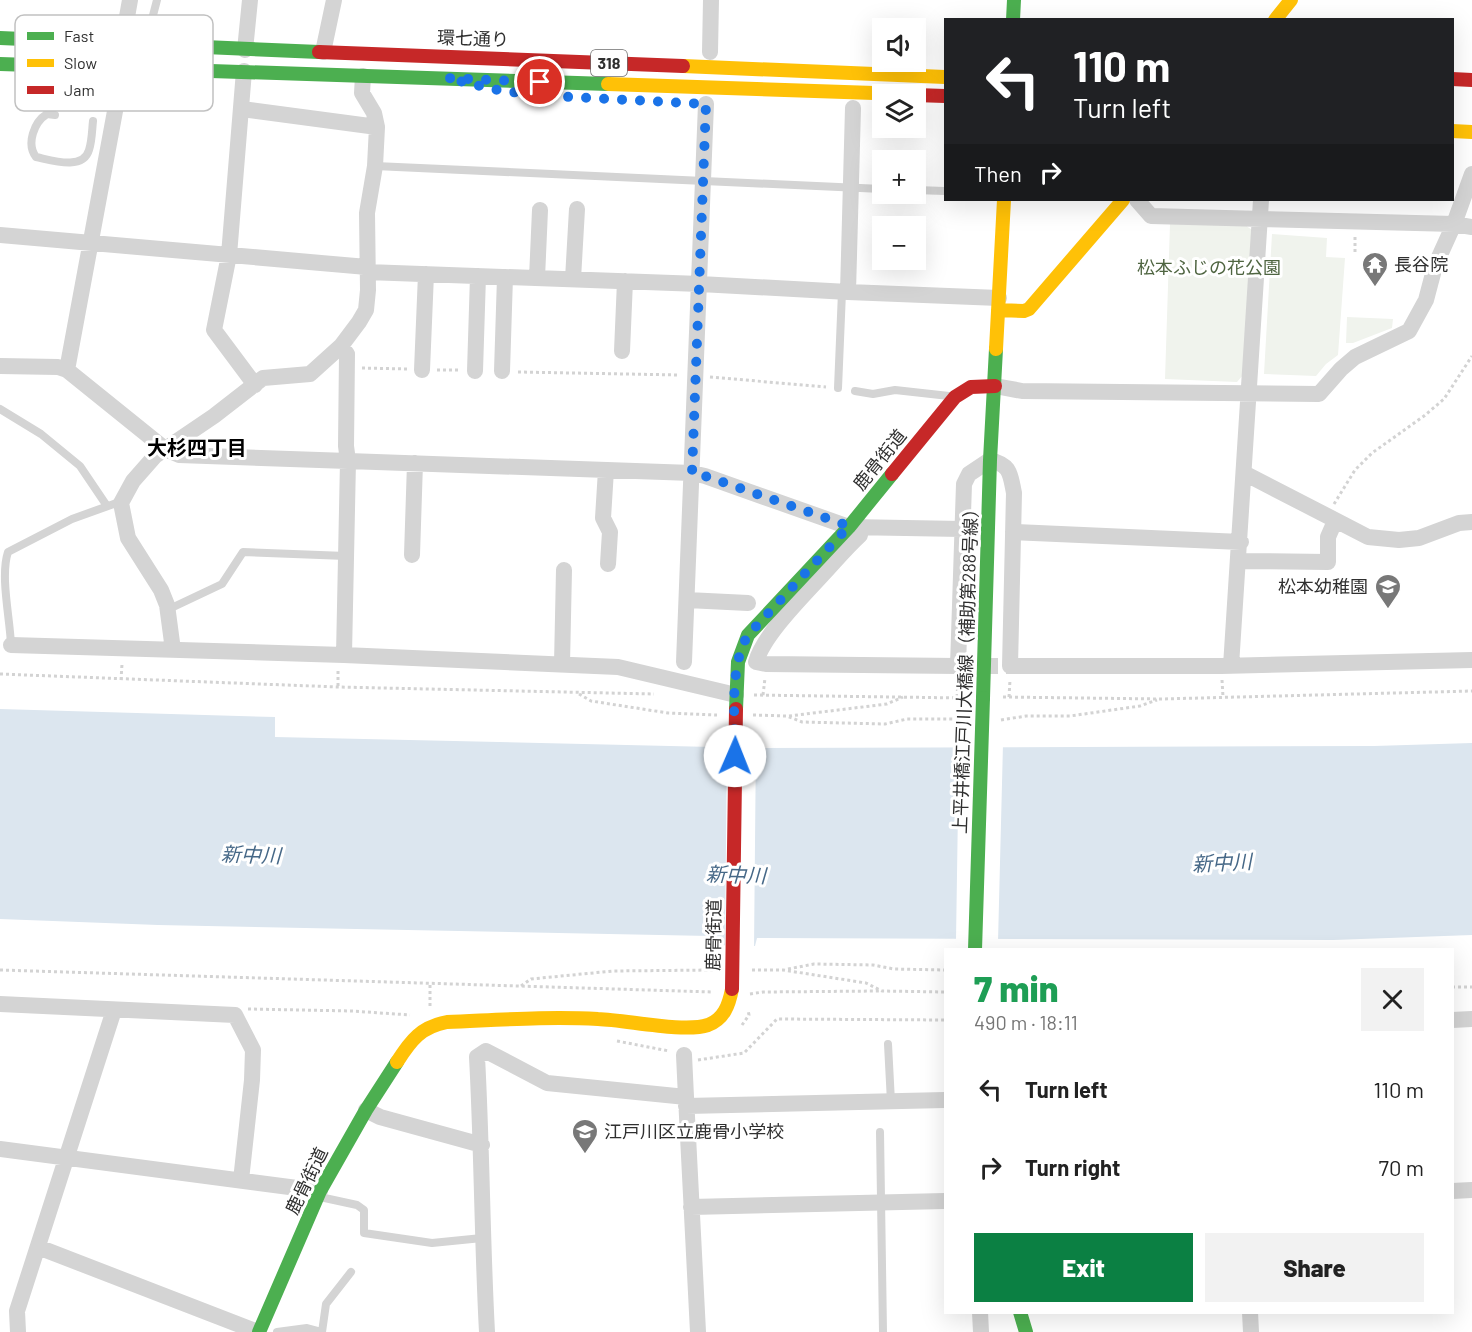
<!DOCTYPE html>
<meta charset="utf-8">
<style>
body{margin:0;font-family:Barlow,"Noto Sans JP",sans-serif;background:#f2f2f2;color:#222;height:100vh;display:flex;flex-direction:column;font-size:22px;white-space:nowrap}
*{box-sizing:border-box;margin:0}
p{font-size:20px;color:#767676}
.icon{flex:none;width:33px;height:33px;fill:none;stroke:currentColor;stroke-width:2;stroke-linecap:round;stroke-linejoin:round}
.map{position:relative;flex:1;overflow:hidden}
.details{position:absolute;left:944px;top:948px;width:510px;height:366px;display:flex;flex-direction:column;background:#fff;border-radius:0px;box-shadow:0 6px 24px #0002}
.details>*{flex:none}
.banner{position:absolute;left:944px;top:18px;width:510px;height:183px;border-radius:0px;box-shadow:0 6px 24px #0002;background:#202124;color:#fff;overflow:hidden}
.fabs{position:absolute;left:872px;top:18px;display:grid;gap:12px}
.fabs a{display:grid;place-items:center;width:54px;height:54px;border-radius:0px;background:#fff;box-shadow:0 6px 24px #0002;font-size:30px}
.pin{position:absolute;display:grid;place-items:center;width:51px;height:51px;color:#fff;margin:-26px;border:3px solid #fff;border-radius:50%;box-shadow:0 2px 6px #0007}
.me{position:absolute;width:66px;margin:-33px;rotate:1deg;stroke-linejoin:round;filter:drop-shadow(0 0 4px #0008)}
.turn{display:flex;align-items:center;gap:21px;height:126px;padding:0 30px;font-size:27px}
.turn .icon{width:78px;height:78px;stroke-width:2.5}
.turn b{display:block;font-size:42px;line-height:51px}
.then{display:flex;align-items:center;height:57px;padding:0 30px;background:#0003;gap:12px;font-size:22px}
.round{display:grid;place-items:center;flex:none;width:63px;height:63px;border-radius:0px;background:#f2f2f2}
.overview{display:flex;align-items:center;justify-content:space-between;height:102px;padding:0 30px}
h1{font-size:36px;font-weight:800;line-height:45px;color:#1e9e55}
.button{display:flex;gap:12px;margin-top:auto;padding:12px 30px}
.button a{flex:1;height:69px;border-radius:0px;background:#0b8043;color:#fff;font-size:24px;font-weight:800;line-height:69px;text-align:center}
.button a+a{background:#f2f2f2;color:#222}
ul{padding:0;list-style:none}
li{display:flex;align-items:center;gap:18px;height:78px;padding:0 30px}
li div{flex:1}
li b{display:block;font-size:22px}
li em{font-style:normal}
.map>svg:first-child{display:block}
.green{fill:#f0f3ed}
.water{fill:#dce6ef}
.pier{fill:#fff}
.lines{fill:none;stroke-linecap:round;stroke-linejoin:round}
.street-tunnel{stroke:#d5d5d5;stroke-width:16;stroke-dasharray:16 8;stroke-linecap:butt}
.path{stroke:#d3d3d3;stroke-width:3;stroke-dasharray:3 3;stroke-linecap:butt}
.lane{stroke:#d4d4d4;stroke-width:8}
.street{stroke:#d4d4d4;stroke-width:16}
.fast{stroke:#4caf50;stroke-width:14}
.slow{stroke:#ffc107;stroke-width:14}
.jam{stroke:#c62828;stroke-width:14}
.fast-bridge{stroke:#4caf50;stroke-width:14}
.jam-bridge{stroke:#c62828;stroke-width:14}
.route{stroke:#1a73e8;stroke-width:10;stroke-dasharray:0 18}
.labels{text-anchor:middle;stroke-width:6;stroke-linejoin:round;paint-order:stroke}
.shield{fill:#fff;stroke:#6d6d6d;stroke-width:1.5}
.shield-label{font-size:16px;font-weight:bold;fill:#2f2f2f}
.street-label{font-size:18px;fill:#2f2f2f;stroke:#fff}
.poi-label{font-size:18px;fill:#2f2f2f;stroke:#fff;text-anchor:start}
.park-label{font-size:18px;fill:#4f6541;stroke:#fff}
.neighbourhood-label{font-size:20px;font-weight:bold;fill:#000;stroke:#fff}
.water-label{font-size:20px;font-style:italic;fill:#466887;stroke:#fff}
.key{fill:#fff;stroke:#c1c1c1;stroke-width:1.5}
.key-label{font-size:16px;fill:#2f2f2f}
</style>
<div class="map">
<svg width="1472" height="1332" viewBox="0 0 1472 1332">
<rect width="100%" height="100%" fill="#fff"/>
<path class="green" d="M1170 224 1245 225 1252 230 1243 375 1237 382 1165 379Z
M1272 234 1327 238 1326 257 1345 258 1338 355 1326 364 1316 376 1264 374Z
M1347 317 1393 319 1392 328 1353 343H1346Z"/>
<path class="water" d="M0 709 275 717V737L713 747 716 741 762 742V748L1374 746 1472 743V935L1333 940 757 938 755 946 710 945V936L158 925 0 919Z"/>
<path class="pier" d="M727 739H756L754 949H725Z
M959 744H1003L998 942 956 941Z"/>
<g class="lines">
<path class="street-tunnel" d="M958 666H1010"/>
<path class="path" d="M1355 252V236
M362 368 407 369
M437 370H461
M518 372 680 375
M710 377 826 387
M1334 504 1355 470 1372 453 1424 416 1444 399 1472 356
M0 674 338 687 654 694
M121 680 122 664
M1222 680 1223 697
M338 686V669
M579 694 591 701 668 713 717 715
M754 695 963 698
M763 695 765 678
M957 697 958 680
M1003 697 1161 699 1472 691
M1009 697 1010 680
M753 715 787 716 802 722 885 724 907 719H964
M789 716 887 704 903 697
M1001 720 1026 716H1070L1140 706 1157 700
M788 969 814 964 873 965 894 969 945 970
M0 970 712 992
M752 970H783L866 983 882 991 945 992
M430 985V1007
M521 986 531 979 613 971 713 970
M1452 987H1472
M750 994 763 992 881 991
M248 1009 352 1011 410 1015
M742 1025 749 1015 748 1010
M617 1041 669 1051
M698 1060 744 1053 777 1019 945 1020"/>
<path class="lane" d="M151 23 157 0
M52 69 47 114 55 115
M47 114C34 122 26 144 36 157 51 160 83 171 89 150 92 141 92 130 93 121
M375 166 882 189
M915 190 945 191
M838 388 842 292
M855 391 873 394 895 390 949 396
M0 409 41 434 80 466 107 506
M167 610 222 584 243 552 346 556
M11 645C10 618 0 576 8 552L72 519 122 501
M888 1044 891 1102
M880 1132 883 1332
M320 1197 357 1205 364 1210V1233L432 1243 482 1238
M277 1332 307 1328 322 1332 326 1304 351 1272"/>
<path class="street" d="M245 50 250 0
M323 52 334 0
M710 52 711 0
M244 71 229 255 214 330 255 385
M242 109 377 127
M1137 200 1151 216 1454 224 1472 227
M0 235 367 267
M367 272 700 284 848 292 999 298
M537 278 540 210
M573 279 577 209
M848 292 853 108
M341 346 347 354 346 446 348 461 692 473 705 476 849 527 962 529
M622 351 625 281
M0 366 58 367 67 370 123 68 125 28 130 0
M67 370 165 449 179 455 348 461 344 655
M422 370 426 274
M475 371 478 276
M502 371 505 277
M995 386 1022 391 1319 394 1341 369 1355 357 1409 331 1426 300 1435 266 1454 224 1472 174
M606 470 603 518 610 532 608 564
M1244 473 1368 537 1399 540 1419 538 1459 523 1472 522
M861 527 860 535C847 547 836 560 824 573 805 594 763 635 756 662L766 664 958 666 964 484 969 474 990 460C1011 465 1010 474 1014 493L1010 666H1221L1472 660
M1013 532 1241 542
M412 555 415 463
M1239 561 1328 562V537L1335 521
M687 600 748 603
M11 645 344 655 618 667 736 695
M173 650 167 605 161 590 128 538 121 503 133 481 155 456 214 416 263 378 310 374 341 346 359 322 366 310 368 290 367 213 375 166 377 127 374 113 362 93 363 76
M684 662 706 104
M562 664 564 570
M1231 666 1261 200
M0 1004 235 1015 253 1050 252 1080 241 1180
M1452 1020 1472 1019
M684 1055 686 1097
M686 1106 945 1100
M366 1110 380 1117 482 1145
M0 1149 320 1191
M1452 1191 1472 1190
M691 1207 945 1201
M38 1247 258 1332
M980 1312 981 1332
M1250 1312 1251 1332
M18 1332 17 1311 114 1010
M487 1332C482 1240 482 1148 477 1057L486 1051 547 1083 686 1097 698 1332"/>
<path class="fast" d="M1013 20 1014 0
M0 38 319 52
M0 64 608 84
M983 698 990 460 996 349
M736 709 738 662 748 635 849 527 892 474
M1020 1312 1026 1332
M259 1332 320 1191 366 1110 397 1062"/>
<path class="slow" d="M1275 20 1291 0
M683 66 945 77
M608 84 904 94
M1452 131 1472 132
M998 310 1024 311 1029 309 1123 200
M996 349 1004 200
M397 1062C411 1040 421 1027 447 1022 497 1020 548 1016 598 1019 627 1020 684 1033 708 1025 724 1019 729 1005 732 989"/>
<path class="jam" d="M319 52 683 66
M1452 79 1472 80
M915 95 945 96
M892 474 955 397 971 387 995 386"/>
<path class="fast-bridge" d="M975 950 983 698"/>
<path class="jam-bridge" d="M732 989 736 709"/>
</g>
<g class="lines">
<path class="route" d="M540 82 447 78 492 89 532 95 706 104 692 473 705 476 849 526 748 635C729 666 735 719 735 756"/>
</g>
<defs>
<symbol id="temple-pin" viewBox="-11 -11 22 30"><path d="M0 17L-7.5 6A9.5 9.5 0 1 1 7.5 6Z" fill="#787878" stroke="#fff"/><path d="M0-6L5-2H3V0L6.5 2.5H4V6H1.5V3h-3V6H-4V2.5H-6.5L-3 0V-2H-5Z" fill="#fff"/></symbol>
<symbol id="school-pin" viewBox="-11 -11 22 30"><path d="M0 17L-7.5 6A9.5 9.5 0 1 1 7.5 6Z" fill="#787878" stroke="#fff"/><path d="M0-5L7-2L0 1L-7-2ZM-4 1L0 2.5L4 1V4Q0 6-4 4Z" fill="#fff"/></symbol>
</defs>
<g fill-rule="evenodd">
<use href="#temple-pin" x="1360" y="250" width="30" height="40"/>
<use href="#school-pin" x="1373" y="572" width="30" height="40"/>
<use href="#school-pin" x="570" y="1117" width="30" height="40"/>
</g>
<g class="labels">
<rect class="shield" x="591" y="50" width="36" height="26" rx="4.5"/>
<g class="shield-label">
<text x="609" y="69">318</text>
</g>
<g class="street-label">
<text transform="translate(473 39) rotate(2)" y="6">環七通り</text>
<text transform="translate(880 460) rotate(-51)" y="6">鹿骨街道</text>
<text transform="translate(966 667) rotate(-88)" y="6">上平井橋江戸川大橋線（補助第288号線）</text>
<text transform="translate(714 935) rotate(-89)" y="6">鹿骨街道</text>
<text transform="translate(307 1181) rotate(-64)" y="6">鹿骨街道</text>
</g>
<g class="poi-label">
<text x="1394" y="271">長谷院</text>
<text x="1368" y="593" text-anchor="end">松本幼稚園</text>
<text x="604" y="1138">江戸川区立鹿骨小学校</text>
</g>
<g class="park-label">
<text x="1209" y="274">松本ふじの花公園</text>
</g>
<g class="neighbourhood-label">
<text x="197" y="455">大杉四丁目</text>
</g>
<g class="water-label">
<text transform="translate(251 855) rotate(2)" y="7">新中川</text>
<text transform="translate(1222 863) rotate(-3)" y="7">新中川</text>
<text transform="translate(736 875) rotate(2)" y="7">新中川</text>
</g>
</g>
<rect x="15" y="15" width="198" height="96" rx="9" class="key"/>
<rect x="27" y="32" width="27" height="8" fill="#4caf50"/>
<rect x="27" y="59" width="27" height="8" fill="#ffc107"/>
<rect x="27" y="86" width="27" height="8" fill="#c62828"/>
<g class="key-label">
<text x="64" y="42">Fast</text>
<text x="64" y="69">Slow</text>
<text x="64" y="96">Jam</text>
</g>
</svg>
<div class="fabs">
<a><svg class="icon" aria-label="sound" viewBox="0 0 24 24"><path d="M4 9h4l5-4v14l-5-4H4zM17 9q2 3 0 6"/></svg></a>
<a><svg class="icon" aria-label="layers" viewBox="0 0 24 24"><path d="M12 4l9 5-9 5-9-5zM3 14l9 5 9-5"/></svg></a>
<a>+</a>
<a>−</a>
</div>
<div class="pin" style="left:540px;top:82px;background:#d93025"><svg class="icon" aria-label="arrive" viewBox="0 0 24 24"><path d="M6 21V4h12l-3 4 3 4H6"/></svg></div>
<svg class="me" style="left:735px;top:756px" viewBox="-20 -20 40 40"><circle r="19" fill="#fff"/><path d="M0-13L10 11 0 6-10 11z" fill="#1a73e8"/></svg>
<div class="banner">
<div class="turn"><svg class="icon" aria-label="left" viewBox="0 0 24 24"><path d="M17 20v-9H6M10 6l-5 5 5 5"/></svg><div><b>110 m</b>Turn left</div></div>
<div class="then">Then<svg class="icon" aria-label="right" viewBox="0 0 24 24"><path d="M7 20v-9h11M14 6l5 5-5 5"/></svg></div>
</div>
<section class="details">
<div class="overview"><div><h1>7 min</h1><p>490 m · 18:11</p></div><a class="round"><svg class="icon" aria-label="close" viewBox="0 0 24 24"><path d="M6 6l12 12M18 6L6 18"/></svg></a></div>
<ul>
<li><svg class="icon" aria-label="left" viewBox="0 0 24 24"><path d="M17 20v-9H6M10 6l-5 5 5 5"/></svg><div><b>Turn left</b></div><em>110 m</em></li>
<li><svg class="icon" aria-label="right" viewBox="0 0 24 24"><path d="M7 20v-9h11M14 6l5 5-5 5"/></svg><div><b>Turn right</b></div><em>70 m</em></li>
</ul>
<div class="button"><a>Exit</a><a>Share</a></div>
</section>
</div>
